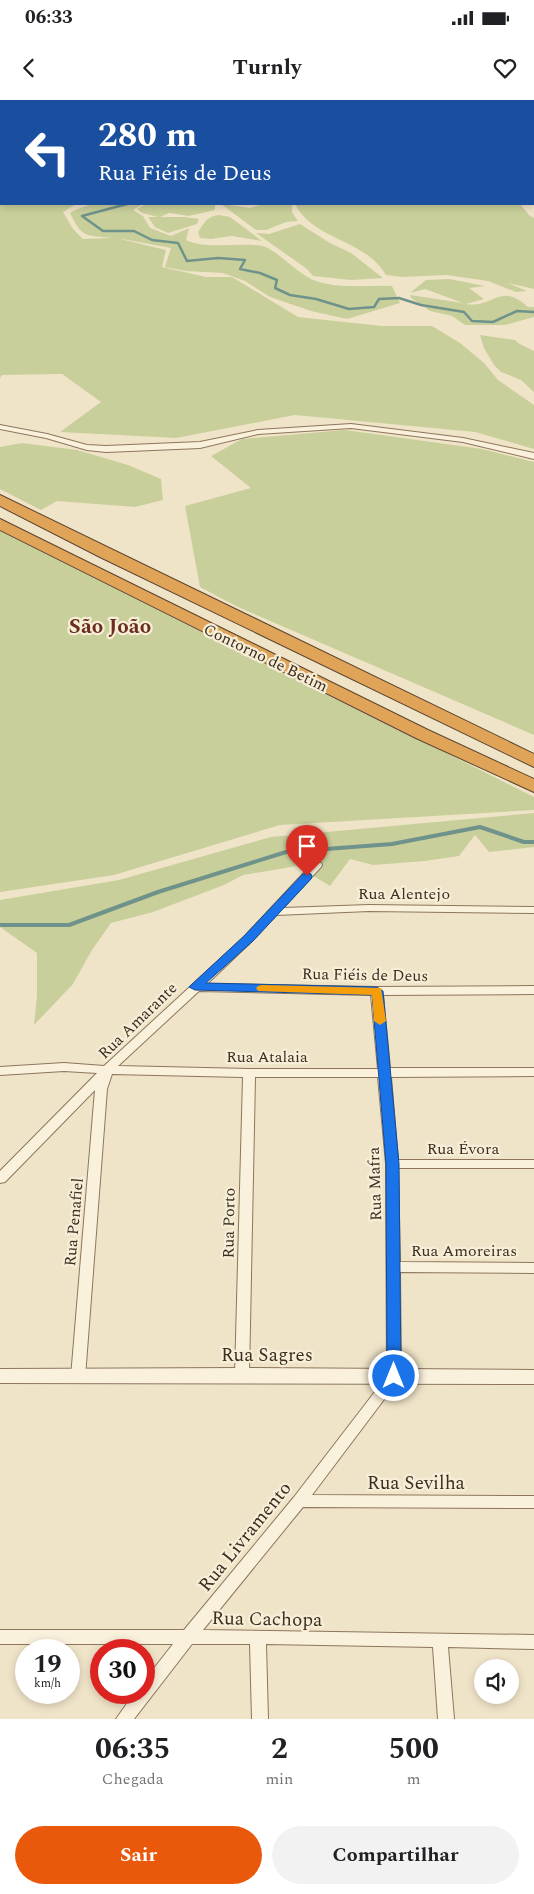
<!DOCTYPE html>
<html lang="pt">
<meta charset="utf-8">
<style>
body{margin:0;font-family:Spectral,serif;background:#f2f2f2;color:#202124;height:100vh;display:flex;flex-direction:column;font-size:19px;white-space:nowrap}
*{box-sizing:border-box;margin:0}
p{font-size:16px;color:#757577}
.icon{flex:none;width:28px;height:28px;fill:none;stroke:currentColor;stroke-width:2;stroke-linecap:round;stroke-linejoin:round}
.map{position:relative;height:1619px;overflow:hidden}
.panel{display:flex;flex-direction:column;background:#fff;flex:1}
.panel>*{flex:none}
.top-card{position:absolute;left:0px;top:0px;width:535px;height:105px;box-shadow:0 2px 8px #0003;background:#1a4fa0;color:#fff;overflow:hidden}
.buttons{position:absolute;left:474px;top:1559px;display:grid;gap:10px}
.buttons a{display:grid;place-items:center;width:45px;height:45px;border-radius:50%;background:#fff;box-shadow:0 2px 8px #0003;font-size:25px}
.speed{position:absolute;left:15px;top:1539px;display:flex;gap:10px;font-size:25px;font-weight:700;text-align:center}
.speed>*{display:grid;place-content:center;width:65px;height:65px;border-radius:50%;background:#fff;box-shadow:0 2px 8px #0003;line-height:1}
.speed small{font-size:12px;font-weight:400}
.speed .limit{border:8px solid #d22;background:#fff;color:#111}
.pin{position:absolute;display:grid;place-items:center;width:42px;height:42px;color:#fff;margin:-51px -21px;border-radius:50% 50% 50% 0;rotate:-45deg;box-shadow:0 0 5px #0007}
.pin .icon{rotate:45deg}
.me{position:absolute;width:55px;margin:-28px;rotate:0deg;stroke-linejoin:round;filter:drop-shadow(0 0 4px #0008)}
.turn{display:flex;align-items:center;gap:18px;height:105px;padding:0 15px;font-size:22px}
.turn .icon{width:65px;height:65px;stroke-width:2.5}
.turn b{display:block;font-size:35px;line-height:42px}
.eta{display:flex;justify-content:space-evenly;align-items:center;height:85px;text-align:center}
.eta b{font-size:30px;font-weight:700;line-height:35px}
.primary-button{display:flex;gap:10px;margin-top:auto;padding:10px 15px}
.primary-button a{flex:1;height:58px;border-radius:30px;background:#ea580c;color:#fff;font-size:20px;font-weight:700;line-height:58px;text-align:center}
.primary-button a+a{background:#f2f2f2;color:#202124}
.status{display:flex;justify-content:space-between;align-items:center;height:35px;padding:0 25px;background:#fff;direction:ltr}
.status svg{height:14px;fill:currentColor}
header{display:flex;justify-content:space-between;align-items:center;height:65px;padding:0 15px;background:#fff;font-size:22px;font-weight:700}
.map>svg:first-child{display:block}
.green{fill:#c9cf9b}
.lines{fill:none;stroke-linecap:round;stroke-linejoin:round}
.stream-far1{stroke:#6f938a;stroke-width:2.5}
.stream{stroke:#6f938a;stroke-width:4}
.minor-casing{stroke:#8d765c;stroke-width:2}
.tertiary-casing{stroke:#8d765c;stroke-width:2}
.motorway-casing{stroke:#5b4430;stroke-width:2}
.minor{fill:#faf1dc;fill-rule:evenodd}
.tertiary{fill:#faf1dc;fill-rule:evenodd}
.motorway{fill:#e0a458;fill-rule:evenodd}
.route{fill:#1a73e8;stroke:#114b97}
.slow{fill:#f59e0b}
.labels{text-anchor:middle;stroke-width:4.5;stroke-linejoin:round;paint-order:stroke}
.street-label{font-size:16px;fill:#3d2e20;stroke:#f7eed8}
.near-street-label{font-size:19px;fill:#3d2e20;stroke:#f7eed8}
.district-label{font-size:21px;font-weight:bold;fill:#6b2e1e;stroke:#f7eed8}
</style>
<div class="status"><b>06:33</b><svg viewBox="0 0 49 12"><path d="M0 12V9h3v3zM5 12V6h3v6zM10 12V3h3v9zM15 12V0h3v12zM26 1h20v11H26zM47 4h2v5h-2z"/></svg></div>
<header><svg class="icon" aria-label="back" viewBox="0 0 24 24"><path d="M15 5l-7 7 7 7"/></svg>Turnly<svg class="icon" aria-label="heart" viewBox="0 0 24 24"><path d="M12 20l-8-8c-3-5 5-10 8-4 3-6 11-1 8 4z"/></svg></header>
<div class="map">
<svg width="534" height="1619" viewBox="0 0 534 1619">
<rect width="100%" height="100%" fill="#f0e4c8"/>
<path class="green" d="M0 53 1 104H76L63 112 73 129 83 139 112 138C87 135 82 139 70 113 91 99 119 104 143 104L133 110 143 116 150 128 171 136 189 128 186 140C206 150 238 142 262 146 277 149 299 176 316 181 339 189 367 185 392 186L400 203 347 219 311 211 270 197 245 181 223 173 186 171 165 167 171 148 116 138 166 150 162 167 206 177H232L298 217 382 226H432L460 243 484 263 498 280 534 305V349L475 332 295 315 176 338 60 332 101 302 62 274 2 275 0 278Z
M146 104H215V110L189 116 169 113 160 117H185L199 119 197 124 168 133 155 127 148 117H158L142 113 137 109Z
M221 104 250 108 264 104H292V112L298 121 286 122 266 130H256Z
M295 104H520L529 115 534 118V189L508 183 527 191 516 192 488 181 446 175 402 177 386 175C365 139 313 140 295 104Z
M219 115 230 117 262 141 232 136 211 139 200 138 198 132C204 123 207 116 219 115Z
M300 124 330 143 351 153 383 178 351 180 313 176 307 169 256 133 269 134Z
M449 179 485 186 469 188 484 199 466 204C493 209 500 181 528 207H534V217L505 225H465L452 216 430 211 411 198 410 195 463 203 425 189 410 193 426 180Z
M480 235 515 240 518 243 534 251V292L521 280 501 272 494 265 484 248Z
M345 330 482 349 534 362V635L238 507 200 487 185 406 251 388 211 356 242 339Z
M22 343 77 350 128 365 161 379 163 400 135 407 57 401 41 410 0 389V347Z
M0 429 534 697V710L280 725 114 775 0 792Z
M534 713V747L489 752 475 735 459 756 425 761 373 765 350 759 330 786 297 766 243 775 224 785 153 812 111 823 92 850 73 884 34 925 37 896V853L0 827V800L119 780 271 737Z"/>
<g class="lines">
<path class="stream-far1" d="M127 104 82 116 103 131H134L152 140 178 143 187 161 218 158 245 160 240 169 260 173 277 180 275 188 290 195 316 199 349 209 374 207 379 199 399 198 421 205 464 212 472 221 493 222 517 211 534 212"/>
<path class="stream" d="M0 825H69L158 792 286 752 392 744 480 727 524 742H534"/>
<defs>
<path id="minor" d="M351 324 463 338 534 353V359L463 342 351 328 258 334 200 348 106 352 87 350 46 338 0 329V325L47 334 87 345 106 346 200 342 258 330Z
M317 762 321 763 322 765 321 767 283 808 369 805 534 807V813L369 811 276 815 252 841 207 884 377 887 534 886V894L383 895 390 968H534V976L391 977 398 1060H534V1068H398L400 1162 534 1163V1173L400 1172 401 1277 312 1395 534 1396V1408L303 1407 203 1530 534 1535V1549L448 1547 454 1619H438L433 1547 266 1544 268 1619H252L250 1544H192L134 1619H116L135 1592H144V1581L173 1544H0V1530H184L294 1397 387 1276 386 1064 378 977H255L249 1275 247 1279 242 1280 237 1279 235 1275 243 977 112 974 107 989 85 1277 83 1281 78 1282 73 1281 71 1277 95 990 5 1082 0 1083V1071L97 973 64 971 0 975V967L64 963 104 966 244 837 313 763ZM199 891 371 895 378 969H249L118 966Z"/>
<path id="tertiary" d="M242 1268 534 1270V1284L0 1283V1269Z"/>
<path id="motorway" d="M0 395 534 654V667L100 457 0 406Z
M0 419 428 630 534 679V692L416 638 0 430Z"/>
</defs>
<use href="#minor" class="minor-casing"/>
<use href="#tertiary" class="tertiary-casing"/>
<use href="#motorway" class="motorway-casing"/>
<use href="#minor" class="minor"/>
<use href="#tertiary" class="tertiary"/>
<use href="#motorway" class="motorway"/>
</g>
<path class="route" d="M307 773 311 774 312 776 311 779 253 841 206 883 377 887 383 891 399 1064 401 1276 399 1280 394 1282 389 1280 387 1276 386 1064 372 895 195 890 189 887 244 836 303 774Z"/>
<path class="slow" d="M262 885 381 888 386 921 380 925 374 921 372 895 258 891 256 888 258 886Z"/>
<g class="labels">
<g class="street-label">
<text transform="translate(266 557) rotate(26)" y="6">Contorno de Betim</text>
<text x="404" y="799">Rua Alentejo</text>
<text transform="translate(365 874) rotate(1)" y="6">Rua Fiéis de Deus</text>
<text transform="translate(137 920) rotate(-44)" y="6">Rua Amarante</text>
<text x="267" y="962">Rua Atalaia</text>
<text x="463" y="1054">Rua Évora</text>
<text transform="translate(374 1084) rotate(-92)" y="6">Rua Mafra</text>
<text transform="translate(73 1122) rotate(-85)" y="6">Rua Penafiel</text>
<text transform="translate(228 1123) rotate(-89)" y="6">Rua Porto</text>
<text x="464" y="1156">Rua Amoreiras</text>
</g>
<g class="near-street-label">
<text x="267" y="1261">Rua Sagres</text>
<text x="416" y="1389">Rua Sevilha</text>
<text transform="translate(244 1436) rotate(-51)" y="7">Rua Livramento</text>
<text transform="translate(267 1518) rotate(1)" y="7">Rua Cachopa</text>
</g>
<g class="district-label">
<text x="110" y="533">São João</text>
</g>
</g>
</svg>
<div class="buttons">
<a><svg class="icon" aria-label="sound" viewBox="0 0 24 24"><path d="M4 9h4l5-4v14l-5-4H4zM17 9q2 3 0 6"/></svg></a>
</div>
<div class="speed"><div>19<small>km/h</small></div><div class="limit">30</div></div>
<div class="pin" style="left:307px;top:776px;background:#d93025"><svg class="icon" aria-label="arrive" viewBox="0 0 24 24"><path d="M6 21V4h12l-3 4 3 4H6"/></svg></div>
<svg class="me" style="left:394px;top:1276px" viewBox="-20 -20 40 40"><circle r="17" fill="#1a73e8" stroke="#fff" stroke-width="3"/><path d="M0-11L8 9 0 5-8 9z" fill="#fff"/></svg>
<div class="top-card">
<div class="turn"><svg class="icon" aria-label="left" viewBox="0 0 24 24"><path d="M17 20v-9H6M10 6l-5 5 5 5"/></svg><div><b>280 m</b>Rua Fiéis de Deus</div></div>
</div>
</div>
<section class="panel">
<div class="eta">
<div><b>06:35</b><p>Chegada</p></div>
<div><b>2</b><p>min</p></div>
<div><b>500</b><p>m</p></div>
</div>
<div class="primary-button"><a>Sair</a><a>Compartilhar</a></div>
</section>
